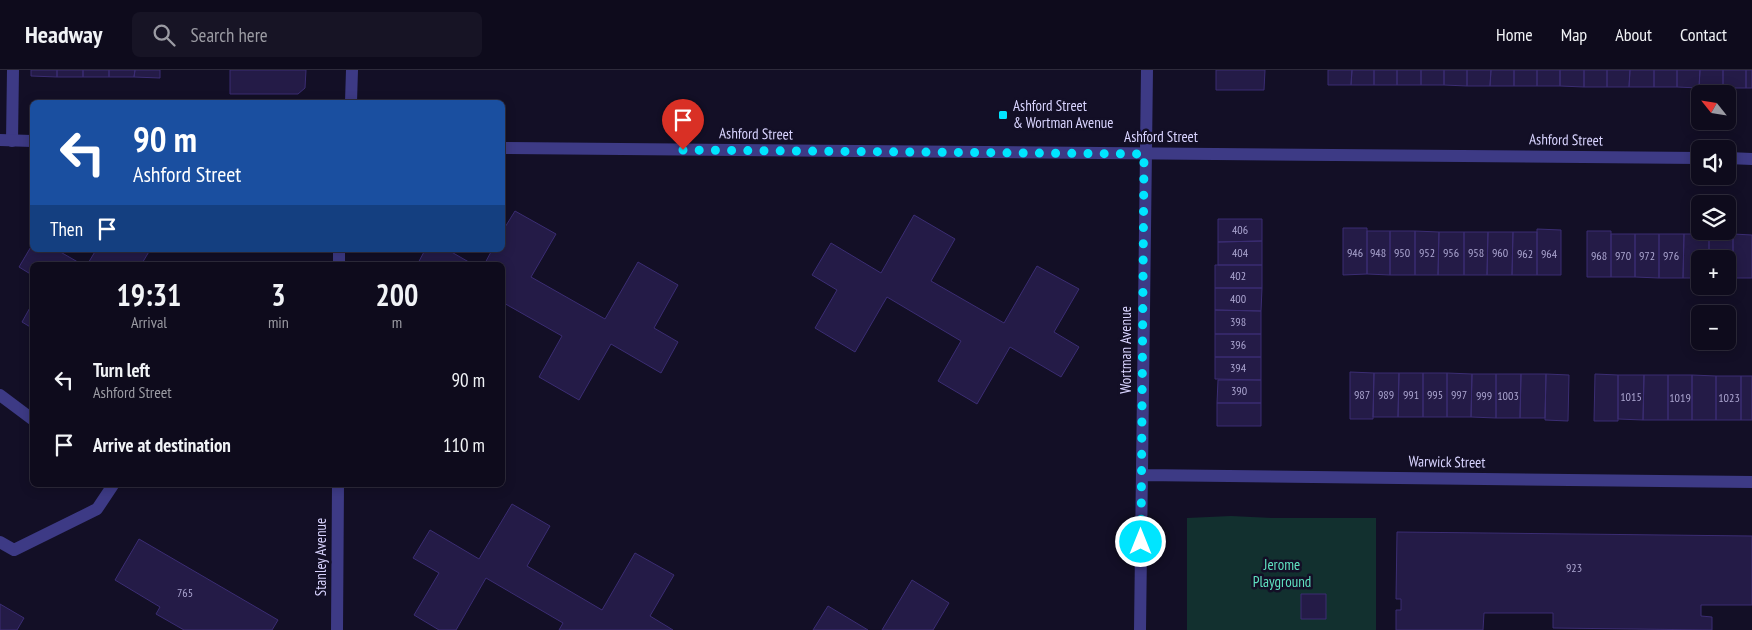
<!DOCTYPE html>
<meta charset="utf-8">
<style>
body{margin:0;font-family:"PT Sans Narrow",sans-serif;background:#171425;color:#f1f3f6;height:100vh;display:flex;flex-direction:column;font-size:19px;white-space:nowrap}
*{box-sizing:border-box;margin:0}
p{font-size:16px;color:#9b9ba3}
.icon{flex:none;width:28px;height:28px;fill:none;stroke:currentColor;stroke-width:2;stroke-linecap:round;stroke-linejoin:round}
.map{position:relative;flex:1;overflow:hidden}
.side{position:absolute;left:30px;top:192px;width:475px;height:225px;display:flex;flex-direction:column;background:#0e0b1c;border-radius:8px;box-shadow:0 2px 12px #0003,0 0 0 1px #2e2b3b}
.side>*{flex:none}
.hud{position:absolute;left:30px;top:30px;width:475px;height:152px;border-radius:8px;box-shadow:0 2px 12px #0003,0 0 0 1px #2e2b3b;background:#1a4fa0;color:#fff;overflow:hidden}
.needle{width:32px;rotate:300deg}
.controls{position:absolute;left:1691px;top:15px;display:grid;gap:10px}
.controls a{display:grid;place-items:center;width:45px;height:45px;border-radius:8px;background:#0e0b1c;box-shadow:0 2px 12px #0003,0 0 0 1px #2e2b3b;font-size:25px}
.pin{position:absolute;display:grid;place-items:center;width:42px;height:42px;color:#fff;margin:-51px -21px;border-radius:50% 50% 50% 0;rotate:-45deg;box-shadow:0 0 5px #0007}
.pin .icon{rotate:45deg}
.me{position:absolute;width:55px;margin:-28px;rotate:0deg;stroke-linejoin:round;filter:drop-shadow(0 0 4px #0008)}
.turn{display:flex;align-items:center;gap:18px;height:105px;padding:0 20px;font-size:22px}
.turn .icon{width:65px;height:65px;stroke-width:2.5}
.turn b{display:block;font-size:35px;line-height:42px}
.then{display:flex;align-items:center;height:48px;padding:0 20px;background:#0003;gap:10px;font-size:19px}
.eta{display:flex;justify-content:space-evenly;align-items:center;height:85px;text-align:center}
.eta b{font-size:30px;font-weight:700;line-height:35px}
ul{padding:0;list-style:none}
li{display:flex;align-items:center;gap:15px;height:65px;padding:0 20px}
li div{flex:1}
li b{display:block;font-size:19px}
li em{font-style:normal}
header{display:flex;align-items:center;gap:30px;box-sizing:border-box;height:70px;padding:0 25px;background:#0e0b1c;border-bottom:1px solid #2e2b3b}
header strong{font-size:24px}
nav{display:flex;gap:28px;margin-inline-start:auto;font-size:18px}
.search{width:350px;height:45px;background:#171425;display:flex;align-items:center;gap:12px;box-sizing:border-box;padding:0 18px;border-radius:8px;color:#9b9ba3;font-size:19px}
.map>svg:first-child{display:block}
.green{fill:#12302f}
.building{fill:#241b47;stroke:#3b2d73}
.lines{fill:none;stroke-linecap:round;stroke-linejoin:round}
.service{stroke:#3d3a85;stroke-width:12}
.minor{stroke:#3d3a85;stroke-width:12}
.route{stroke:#00e5ff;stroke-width:9;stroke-dasharray:0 16.2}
.poi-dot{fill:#00e5ff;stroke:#130f26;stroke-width:2}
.labels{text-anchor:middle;stroke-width:5;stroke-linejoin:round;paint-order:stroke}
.number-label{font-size:12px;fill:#aca6d1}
.poi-label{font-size:15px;fill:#d9d4ff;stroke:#130f26;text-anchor:start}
.street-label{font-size:15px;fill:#d9d4ff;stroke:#130f26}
.park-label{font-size:15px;fill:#5fe0c0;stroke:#130f26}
</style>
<header>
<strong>Headway</strong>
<div class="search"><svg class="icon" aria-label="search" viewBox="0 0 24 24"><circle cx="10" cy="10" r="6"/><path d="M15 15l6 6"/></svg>Search here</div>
<nav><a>Home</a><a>Map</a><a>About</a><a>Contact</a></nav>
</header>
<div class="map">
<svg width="1752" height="560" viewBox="0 0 1752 560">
<rect width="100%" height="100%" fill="#130f26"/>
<path class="green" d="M1231 446 1272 448H1376V560H1187V448Z"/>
<path class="building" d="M31 0H57V7L31 6Z
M57 0H83V7H57Z
M83 0H109V7H83Z
M109 0H135L134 7H109Z
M135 0H160V8L134 7Z
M230 0H306L305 18 298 24H230Z
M1216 0H1265L1264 20H1216Z
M1328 0H1352L1351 15H1328Z
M1352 0H1374V15H1351Z
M1374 0H1397V15H1374Z
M1397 0H1421V15H1397Z
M1421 0H1444V15H1421Z
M1444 0H1467V16L1444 15Z
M1467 0H1491L1490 16H1467Z
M1491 0H1514V16H1490Z
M1514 0H1537V16H1514Z
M1537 0H1560V16H1537Z
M1560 0H1584V17L1560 16Z
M1584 0H1607V17H1584Z
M1607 0H1630L1629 17H1607Z
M1630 0H1654V17H1629Z
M1654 0H1677V17H1654Z
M1677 0H1700L1699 18 1677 17Z
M1700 0H1723V18H1699Z
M1723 0H1746V18H1723Z
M1746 0H1752V18H1746Z
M515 141 556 164 531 207 605 249 638 192 678 215 654 258 678 272 661 303 611 274 579 330 539 307 562 266 502 232V195H484L492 180H502V162Z
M914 145 955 169 931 211 1004 253 1037 196 1079 219 1054 262 1079 277 1061 307 1010 277 977 334 938 311 961 271 887 227 855 282 815 258 837 220 812 205 831 173 881 203Z
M1218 149H1262V171L1218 172Z
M1343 158H1367V204L1343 205Z
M1537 159 1561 160V205H1537Z
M1367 161H1390V205L1367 204Z
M1390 161H1415V205H1390Z
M1415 161 1439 162 1438 205H1415Z
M1587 161H1611V207H1587Z
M1439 162H1464V205H1438Z
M1464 162H1488L1487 205H1464Z
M1488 162H1513L1512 205H1487Z
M1513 162H1537V205H1512Z
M1611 164H1635V207H1611Z
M1635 164H1659V208L1635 207Z
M1659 164H1684L1683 208H1659Z
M1684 164H1709V189H1700V208H1683Z
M1709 164H1733V208H1728V189H1709Z
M1733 164 1752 165V208H1733Z
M1262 171V195H1218V172Z
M32 175V180H57L83 195H32V205L19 197Z
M96 180H150L141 195H87Z
M425 180H448L474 195H417Z
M1215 195H1262V218H1215Z
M1215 218H1262L1261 241 1215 240Z
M32 234V258L22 252Z
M1215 240 1261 241V264H1215Z
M1215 264H1261V287H1215Z
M1215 287H1261V310L1215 309Z
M1350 302 1374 303 1373 349H1350Z
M1374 303H1399L1398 347H1373Z
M1399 303H1423V347H1398Z
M1423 303H1447V347H1423Z
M1447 303 1472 304 1471 347H1447Z
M1472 304H1496V348L1471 347Z
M1496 304H1521L1520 348H1496Z
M1521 304H1546L1545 348H1520Z
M1546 304 1569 305 1568 351 1545 350Z
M1595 304 1618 305V351H1594Z
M1618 305H1644L1643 350 1618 349Z
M1644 305H1668V350H1643Z
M1668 305H1692V350H1668Z
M1692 305 1716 306V350H1692Z
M1716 306H1741V350H1716Z
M1741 306H1752V350H1741Z
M1218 310H1261V333H1217Z
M1217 333H1261V356H1217Z
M512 434 550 456 527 496 602 540 635 483 674 505 650 546 673 560H559L563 553 486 508 456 560H439L414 545 439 503 413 488 430 460 479 489Z
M1397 462 1752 466V535H1701V546L1712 547V560L1553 558V543H1484L1483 560H1396V540H1401V529H1396Z
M139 469 278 550 272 560H184L156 544 160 537 115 510Z
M912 510 949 533 933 560H882Z
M1301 524H1326V549H1301Z
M0 534 24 548 17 560H0Z
M828 536 868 560H813Z"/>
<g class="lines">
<path class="service" d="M12 71 13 0
M0 325 32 349
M0 472 14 480 97 439 113 415"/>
<path class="minor" d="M351 32 352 0
M0 70 32 71
M502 78 1700 88
M1728 88 1752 89
M339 195V180
M1142 405 1752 412
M337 560 338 415
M1140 560 1147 0"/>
</g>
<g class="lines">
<path class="route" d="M683 80 1144 84 1141 472"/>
</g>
<rect class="poi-dot" x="998" y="40" width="10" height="10" rx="2.5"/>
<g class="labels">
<g class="number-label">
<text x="1240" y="164">406</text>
<text x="1240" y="187">404</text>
<text x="1355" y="187">946</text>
<text x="1378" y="187">948</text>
<text x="1402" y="187">950</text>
<text x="1427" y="187">952</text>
<text x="1451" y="187">956</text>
<text x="1476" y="187">958</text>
<text x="1500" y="187">960</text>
<text x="1525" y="188">962</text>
<text x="1549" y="188">964</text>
<text x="1599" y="190">968</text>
<text x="1623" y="190">970</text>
<text x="1647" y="190">972</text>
<text x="1671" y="190">976</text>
<text x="1238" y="210">402</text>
<text x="1238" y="233">400</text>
<text x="1238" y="256">398</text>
<text x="1238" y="279">396</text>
<text x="1238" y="302">394</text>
<text x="1239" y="325">390</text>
<text x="1362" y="329">987</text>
<text x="1386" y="329">989</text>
<text x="1411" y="329">991</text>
<text x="1435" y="329">995</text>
<text x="1459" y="329">997</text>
<text x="1484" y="330">999</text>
<text x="1508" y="330">1003</text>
<text x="1631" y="331">1015</text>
<text x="1680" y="332">1019</text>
<text x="1729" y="332">1023</text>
<text x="1574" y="502">923</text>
<text x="185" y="527">765</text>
</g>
<g class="poi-label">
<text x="1013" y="41">Ashford Street<tspan x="1013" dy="17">&amp; Wortman Avenue</tspan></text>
</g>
<g class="street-label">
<text transform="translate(756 64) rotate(1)" y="5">Ashford Street</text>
<text x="1161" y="72">Ashford Street</text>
<text transform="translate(1566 70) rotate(1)" y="5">Ashford Street</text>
<text transform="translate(1126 280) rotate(-90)" y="5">Wortman Avenue</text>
<text transform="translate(1447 392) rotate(1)" y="5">Warwick Street</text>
<text transform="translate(321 487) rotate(-90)" y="5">Stanley Avenue</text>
</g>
<g class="park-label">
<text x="1282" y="500">Jerome<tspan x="1282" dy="17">Playground</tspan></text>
</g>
</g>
</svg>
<div class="controls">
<a><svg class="needle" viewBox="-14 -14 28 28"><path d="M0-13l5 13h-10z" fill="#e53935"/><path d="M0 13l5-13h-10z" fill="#9b9ba3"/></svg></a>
<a><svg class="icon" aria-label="sound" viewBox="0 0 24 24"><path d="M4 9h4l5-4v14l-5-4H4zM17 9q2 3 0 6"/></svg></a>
<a><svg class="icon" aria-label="layers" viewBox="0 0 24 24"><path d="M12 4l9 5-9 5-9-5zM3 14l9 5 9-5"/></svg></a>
<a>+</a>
<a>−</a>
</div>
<div class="pin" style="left:683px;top:80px;background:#d93025"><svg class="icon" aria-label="arrive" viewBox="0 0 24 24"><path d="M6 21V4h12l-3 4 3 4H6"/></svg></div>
<svg class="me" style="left:1141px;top:472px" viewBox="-20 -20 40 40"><circle r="17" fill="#00e5ff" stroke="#fff" stroke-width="3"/><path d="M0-11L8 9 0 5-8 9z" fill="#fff"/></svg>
<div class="hud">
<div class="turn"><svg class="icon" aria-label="left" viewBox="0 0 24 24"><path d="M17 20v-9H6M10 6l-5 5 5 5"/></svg><div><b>90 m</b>Ashford Street</div></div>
<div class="then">Then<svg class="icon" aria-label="arrive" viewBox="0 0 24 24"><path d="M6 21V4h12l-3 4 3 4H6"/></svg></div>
</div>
<section class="side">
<div class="eta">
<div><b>19:31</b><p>Arrival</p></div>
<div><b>3</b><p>min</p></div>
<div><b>200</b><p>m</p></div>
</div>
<ul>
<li><svg class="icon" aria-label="left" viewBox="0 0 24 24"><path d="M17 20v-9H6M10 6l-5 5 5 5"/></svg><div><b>Turn left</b><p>Ashford Street</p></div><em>90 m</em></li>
<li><svg class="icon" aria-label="arrive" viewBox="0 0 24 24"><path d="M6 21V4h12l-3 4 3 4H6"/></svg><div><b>Arrive at destination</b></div><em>110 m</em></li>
</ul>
</section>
</div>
